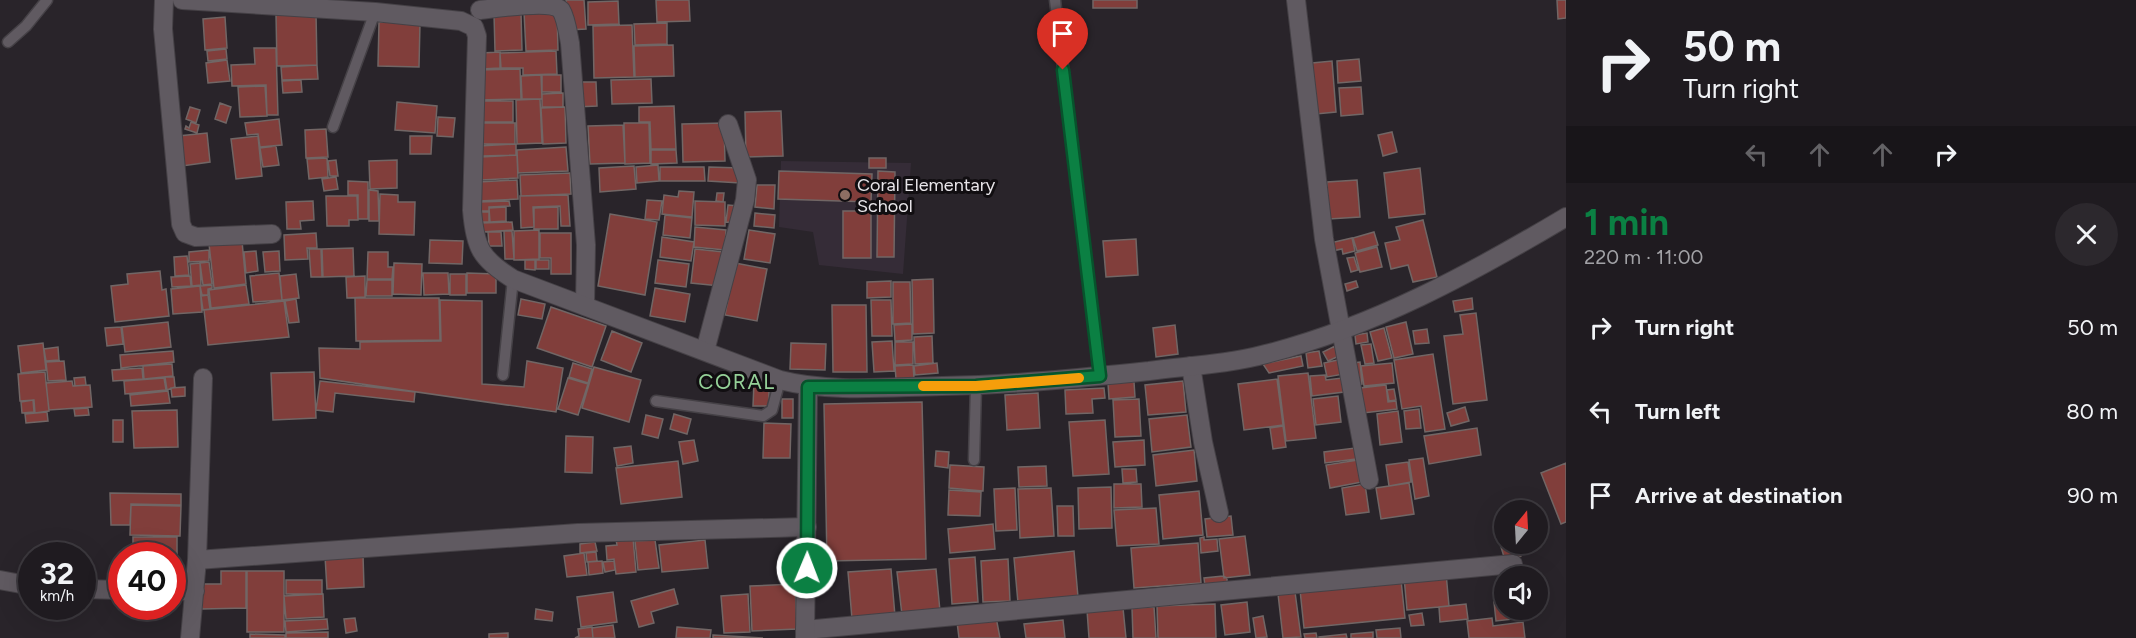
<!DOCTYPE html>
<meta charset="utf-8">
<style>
body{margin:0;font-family:Figtree,sans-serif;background:#2c282d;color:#f1f3f6;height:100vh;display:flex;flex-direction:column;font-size:22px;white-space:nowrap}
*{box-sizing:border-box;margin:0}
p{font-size:20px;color:#a1a1a5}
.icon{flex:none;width:33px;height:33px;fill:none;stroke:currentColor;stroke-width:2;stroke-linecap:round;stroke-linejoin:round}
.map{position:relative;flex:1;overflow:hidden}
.details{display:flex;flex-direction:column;background:#1f1b20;width:570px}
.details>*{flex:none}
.guide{background:#1f1b20;color:#f1f3f6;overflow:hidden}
.needle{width:39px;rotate:18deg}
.buttons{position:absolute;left:1494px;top:500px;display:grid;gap:12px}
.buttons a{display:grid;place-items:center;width:54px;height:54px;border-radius:50%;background:#1f1b20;box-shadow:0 6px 24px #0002,0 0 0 2px #3c393e;font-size:30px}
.speed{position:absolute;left:18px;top:542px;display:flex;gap:12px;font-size:30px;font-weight:700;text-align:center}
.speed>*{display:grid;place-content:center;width:78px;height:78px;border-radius:50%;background:#1f1b20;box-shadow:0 6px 24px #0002,0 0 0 2px #3c393e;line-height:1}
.speed small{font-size:15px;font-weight:400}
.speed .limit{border:9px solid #d22;background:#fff;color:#111}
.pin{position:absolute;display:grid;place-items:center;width:51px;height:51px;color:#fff;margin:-62px -26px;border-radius:50% 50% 50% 0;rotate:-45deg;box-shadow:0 0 6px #0007}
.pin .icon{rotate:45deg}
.me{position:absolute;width:66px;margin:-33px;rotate:1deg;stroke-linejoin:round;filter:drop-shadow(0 0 4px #0008)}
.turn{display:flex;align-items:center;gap:21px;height:126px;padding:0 18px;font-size:27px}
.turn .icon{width:78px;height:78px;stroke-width:2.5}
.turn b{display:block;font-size:42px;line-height:51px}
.lanes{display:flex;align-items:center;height:57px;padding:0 18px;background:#0003;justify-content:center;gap:30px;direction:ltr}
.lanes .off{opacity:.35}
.round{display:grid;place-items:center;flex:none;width:63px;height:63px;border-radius:32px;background:#2c282d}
.summary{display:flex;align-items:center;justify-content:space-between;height:102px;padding:0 18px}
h1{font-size:36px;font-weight:700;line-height:45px;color:#0b8043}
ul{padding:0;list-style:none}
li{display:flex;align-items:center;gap:18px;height:84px;padding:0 18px}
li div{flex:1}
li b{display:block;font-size:22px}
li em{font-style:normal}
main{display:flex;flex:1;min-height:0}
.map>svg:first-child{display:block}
.built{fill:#352c37}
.building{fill:#813e3b;stroke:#716665;stroke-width:1.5}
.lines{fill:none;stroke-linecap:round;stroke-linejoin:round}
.service-casing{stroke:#454146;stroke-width:13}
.minor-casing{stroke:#454146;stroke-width:20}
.tertiary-casing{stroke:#454146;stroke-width:20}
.service{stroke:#605a61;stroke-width:10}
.minor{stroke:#605a61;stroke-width:18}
.tertiary{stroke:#605a61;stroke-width:18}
.route-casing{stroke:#07532c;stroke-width:15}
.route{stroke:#0b8043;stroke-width:10}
.slow{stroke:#f59e0b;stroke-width:10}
.education-dot{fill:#8d6e63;stroke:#110e11;stroke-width:2}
.labels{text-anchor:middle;stroke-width:6;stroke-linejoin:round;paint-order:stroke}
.poi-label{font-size:18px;fill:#e8e5e9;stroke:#110e11;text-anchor:start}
.quarter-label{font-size:21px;letter-spacing:1.5px;fill:#95d198;stroke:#110e11}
</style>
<main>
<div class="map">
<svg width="1566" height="638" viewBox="0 0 1566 638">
<rect width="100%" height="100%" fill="#29242a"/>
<path class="built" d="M781 161 911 163 903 274 819 265 813 232 779 227Z"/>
<path class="building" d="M566 0H584L586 29 568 30Z
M656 0H689L690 21 657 22Z
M1093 0H1137V8H1093Z
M1557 0H1566V18L1558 19Z
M618 1 619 24 588 25V2Z
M524 12H557L558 50 526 51Z
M316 13 317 65 277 66 276 14Z
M521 13 522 50 495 51 494 14Z
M225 17 227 48 205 50 203 19Z
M379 22 420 23 419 67 378 66Z
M667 23V44L635 45 634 24Z
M632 25 634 77 594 78 593 26Z
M673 45 674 76 635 77 634 46Z
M254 48H276L278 115H267L266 85 232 86 231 65 255 64Z
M226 49 227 59 208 61 207 51Z
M556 51 557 74 523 75V68H501L500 53Z
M500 52V68L481 69V53Z
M1359 59 1361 81 1338 83 1337 61Z
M227 60 230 81 208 83 206 63Z
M1332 61 1336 112 1316 114 1312 63Z
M317 65 318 79 282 80 281 67Z
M520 69 521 99 478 100 477 70Z
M541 75 542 99H522L521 76Z
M542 75H561V92H542Z
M651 79 652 103 612 104 611 80Z
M301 80 302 92 283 93 282 81Z
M576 82H596L597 106 576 107Z
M265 86 267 116 240 117 238 87Z
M1361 87 1363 114 1341 116 1339 88Z
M563 93V107H542V94Z
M540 99 542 143 517 144 516 100Z
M480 101H513V122H481Z
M397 102 437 106 435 133 395 130Z
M220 103 231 107 226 123 215 119Z
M674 106 676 149H651L650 122H639V107Z
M190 107 200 110 196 123 186 119Z
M565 107 566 143 543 144 541 108Z
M781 111 783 156 746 157 745 112Z
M438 117 455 118 453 137 437 136Z
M279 119 282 145 260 147 258 134 247 135 245 123Z
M191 122 199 125 197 133 185 129 186 126 189 128Z
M478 123H515V144H478Z
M624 123H649L650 163 625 164Z
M724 123 725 161 683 162 682 124Z
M623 125 625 163 590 164 588 126Z
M326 129 328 157 306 158 305 130Z
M1392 132 1397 152 1383 156 1378 135Z
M207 133 210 162 182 166 178 136Z
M258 136 262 176 236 179 231 139Z
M410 136H432L431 154H410Z
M516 144V155L480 156 479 146Z
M276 146 279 165 263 167 260 148Z
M566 147 568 171 518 173 517 150Z
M651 150H676L677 163 651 164Z
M517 155 518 178 481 180 480 157Z
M327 158 328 177 309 179 307 159Z
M869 158H886V168H869Z
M336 160 338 176H330L328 161Z
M397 160V188L370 189 369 161Z
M658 165 659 181 637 183 636 167Z
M634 166 636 189 600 192 599 168Z
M660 167H704L705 181H660Z
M709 167 741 168 740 183 708 181Z
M1420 168 1425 214 1389 218 1384 173Z
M779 171 872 174 871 202 778 199Z
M878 171 895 172 894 257H877Z
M570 173 571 194 521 196 520 175Z
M336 177 338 189 324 191 322 179Z
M517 180 518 199 479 201 478 182Z
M1357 180 1360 217 1329 219 1327 182Z
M348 181 368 182V219H358V195H348Z
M757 185H775L774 209 755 207Z
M369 190 378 191 379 221H369Z
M679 191 694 192 692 217 662 214 664 195 678 197Z
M717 193H724L723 202 716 201Z
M380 194 398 195V202H415L414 235 379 234Z
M568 195 570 226H561L560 206 533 207 534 227 521 228 520 196Z
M326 196H357L358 220H349V226H327Z
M647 200 662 201 659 220 645 219Z
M313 201 314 220 300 221 301 229H287L286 202Z
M509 201 510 206 489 207V211H480L479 202Z
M695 201 725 202V226L695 225Z
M728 205 738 206V223L726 222Z
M506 207V221L490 222 489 208Z
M558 207V229H534V208Z
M843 211H871V258H843Z
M480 212H489V222H481Z
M755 213 775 215 774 228 754 226Z
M610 214 657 222 645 295 598 286Z
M665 215 692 218 690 238 663 235Z
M1423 220 1437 277 1413 282 1408 265 1391 269 1385 243 1400 240 1396 227Z
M512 222 513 230 481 232V223Z
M695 227 726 230 725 250 694 247Z
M539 230V259L514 260V231Z
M749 230 775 234 770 263 744 259Z
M504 231H512L514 259H505Z
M488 232H501L502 246H489Z
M1374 232 1378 245 1357 251 1353 238Z
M316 233 317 248H307L308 259 285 260 284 235Z
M540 233H571V274H551V258H540Z
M662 237 694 242 691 261 660 257Z
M1352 238 1355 251 1343 254 1342 249 1332 251 1330 243Z
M1136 239 1138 275 1106 277 1103 241Z
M430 240 463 241 462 264 429 263Z
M242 241 246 284 214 288 209 244Z
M1377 247 1382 267 1360 272 1355 253Z
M353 248 354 276 323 277 322 249Z
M309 249H321L322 277H311Z
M695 249 724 252 720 286 691 283Z
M209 250V261L189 262V252Z
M256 251 258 271 246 273 244 252Z
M279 251 280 271 265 272 263 252Z
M368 252H388V267H393L392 279H367Z
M187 256 189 275 175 276 174 257Z
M1354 257 1358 270 1351 272 1347 258Z
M525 260H535V270L525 269Z
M536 260H549V269H536Z
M658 260 689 264 686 287 655 283Z
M209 262 212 284 203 285 200 263Z
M200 263 201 285 192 286 190 264Z
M394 263 422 264 421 295 393 294Z
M735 263 767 269 757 321 725 315Z
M160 271 162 290 166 289 169 316 115 322 111 286 128 284 127 274Z
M279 273 282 300 253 302 250 276Z
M423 273H448L449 294 424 295Z
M467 273 496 274V293H467Z
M296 274 299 298 282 300 280 276Z
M450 274H466V295H450Z
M190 276 191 286 172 287 171 277Z
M365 276V297L347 298 346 277Z
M933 279 934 333 913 334 912 280Z
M367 280H392V296H366Z
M891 281V297L867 298V282Z
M1356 281 1358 287 1347 291 1345 284Z
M893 282H910L911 323 893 324Z
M212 285V288L208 289V295H202L200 286Z
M246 285 249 304 211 308 209 290Z
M200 286 202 312 173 314 171 289Z
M655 288 690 294 685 322 650 316Z
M208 295 210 309 203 310 201 296Z
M355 298H439L440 340 356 341Z
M1472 298 1473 309 1455 312 1453 301Z
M296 299 299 322 289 323 285 301Z
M521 299 545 304 542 319 518 315Z
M440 300 482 301V384L524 387 527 361 563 368 556 412 320 378 319 348 360 349V342L441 341Z
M871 300H891L892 336H872Z
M284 301 289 337 208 345 204 310Z
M832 305H866L867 372H833Z
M551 307 606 326 592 367 537 348Z
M1476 313 1487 400 1453 404 1444 336 1463 334 1460 315Z
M168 322 171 347 125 352 122 327Z
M1406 322 1413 354 1394 358 1386 327Z
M912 324V340L895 341 894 325Z
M1175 325 1178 354 1156 357 1153 328Z
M121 327 123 344 107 346 105 328Z
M1384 328 1392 358 1378 361 1370 332Z
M1427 329 1429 343 1415 344 1413 331Z
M612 331 642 343 631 372 601 360Z
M1367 333 1368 342 1356 344 1355 335Z
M932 336 933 363 915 364 914 337Z
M892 341 894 371 874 372 872 342Z
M895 342H913V364L895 365Z
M43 343 46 370 21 373 18 346Z
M791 343 826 344 825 370 790 369Z
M1371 344 1374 363 1365 364 1361 345Z
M1335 346 1339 356 1328 361 1323 352Z
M58 347 59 360 46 361 44 349Z
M173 351 174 362 121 368 120 355Z
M1319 351 1322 366 1308 368 1306 353Z
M1433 354 1445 429 1425 432 1421 406 1402 409 1394 360Z
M1301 356 1303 366 1269 373 1263 364Z
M1342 359 1344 374 1327 377 1324 363Z
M64 361 66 380 48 381 46 362Z
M1360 362 1362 384 1355 385 1352 363Z
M573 363 592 369 588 383 569 377Z
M937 363 938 373 915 375 914 366Z
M1392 363 1394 383 1364 386 1361 366Z
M172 364 173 376 144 379 143 366Z
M913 365 914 378 896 379 895 366Z
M594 367 641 380 629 422 582 408Z
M142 368 143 379 113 381 112 370Z
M45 372 49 411 35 413 34 400 20 401 18 374Z
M314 372 316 418 273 420 271 373Z
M1308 373 1316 438 1286 441 1278 376Z
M1325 375 1326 380 1342 378 1344 392 1312 396 1310 376Z
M85 377 86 385 75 386 74 378Z
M165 377H174L175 387 167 390Z
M164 378 166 390 125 394 124 381Z
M568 378 588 384 578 415 558 409Z
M1277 379 1283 425 1244 430 1238 384Z
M72 381 73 386 90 385 92 407 49 410 46 383Z
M320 381 415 392 414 402 335 393 333 412 316 410Z
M1183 381 1186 412 1148 415 1145 385Z
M1134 382 1135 397 1109 399 1108 383Z
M754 383H769V406H753Z
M1386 385 1388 402 1396 401 1397 409 1363 413 1360 388Z
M185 387V396L172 397 171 388Z
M1104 388 1105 398 1092 399 1093 413 1066 414 1065 390Z
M1394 389 1396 400 1389 401 1387 390Z
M168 391 170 403 131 406 130 395Z
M1038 393 1040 428 1007 430 1005 395Z
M1338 396 1341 422 1316 425 1313 399Z
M782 399H793V418H782Z
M1139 399 1141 436 1115 437 1113 400Z
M33 400 34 412 22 413 21 402Z
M922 402 926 559 827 561 824 404Z
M1465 407 1469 421 1451 426 1447 413Z
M88 408 89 415 75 416 74 409Z
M1419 409 1421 428 1406 429 1404 411Z
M177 410 178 447 134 448 132 411Z
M1398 411 1402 442 1380 445 1377 414Z
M47 412 48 421 26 423 25 414Z
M674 414 691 419 687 434 670 429Z
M646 415 663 419 658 438 642 434Z
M1187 415 1191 447 1152 452 1149 419Z
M113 420H123V442H113Z
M1105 420 1109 474 1073 476 1069 422Z
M764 423 791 424 790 458H763Z
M1283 426 1286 447 1273 449 1270 428Z
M1477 428 1481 455 1429 464 1424 436Z
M566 436 593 437 592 473 565 472Z
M694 440 698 461 683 464 679 442Z
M1144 440 1145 465 1115 467 1113 442Z
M631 446 633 463 617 466 614 448Z
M1355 448 1356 459 1325 463 1324 452Z
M1194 450 1197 481 1156 486 1153 455Z
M936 451 949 452 948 468 935 466Z
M1423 458 1429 496 1415 499 1409 460Z
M1358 460 1362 482 1330 488 1326 465Z
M678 461 682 497 621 504 616 468Z
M1408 462 1411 482 1389 486 1386 465Z
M1566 463V522L1561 524 1541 473Z
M950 465 984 467 983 491 949 488Z
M1046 466 1047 486 1019 487 1018 467Z
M1122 469H1136L1137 482 1123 483Z
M1409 483 1414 514 1381 519 1376 488Z
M1114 484H1141L1142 507 1114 508Z
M1365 484 1369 512 1346 515 1342 488Z
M1111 487 1112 528 1079 529 1078 488Z
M1015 488 1017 530 996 531 994 489Z
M1051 488 1054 536 1020 538 1018 489Z
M949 490 981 492 980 516 948 515Z
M1199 491 1203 535 1163 539 1159 495Z
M110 493 181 494V505L131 504 130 525H111Z
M131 505 181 506 180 536 130 535Z
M1057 506H1073L1074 536H1058Z
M1156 508 1159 544 1117 546 1114 510Z
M1231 516 1233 535 1207 537 1205 519Z
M993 524 995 549 950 553 948 529Z
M1245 536 1250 575 1224 578 1219 539Z
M133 537H177V569H172V555H133Z
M1204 537V540L1217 539 1218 551 1201 553 1200 538Z
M633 538 636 572 616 574 614 559 607 560 606 546 617 545 616 540Z
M655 540 659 568 638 570 635 541Z
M705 540 708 568 662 572 659 545Z
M595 542 597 551 580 553V544Z
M1198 543 1201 583 1134 588 1131 548Z
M1518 543 1521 556 1505 560 1501 547Z
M1074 551 1078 597 1018 603 1014 558Z
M596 552 597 561 587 562 586 553Z
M584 553 587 575 567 577 564 556Z
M363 555 364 587 327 589 325 556Z
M975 557 978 602 952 604 949 559Z
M1008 559 1010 601 983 602 981 561Z
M602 561 603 573 589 575 588 562Z
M614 561 615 570 605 572 603 562Z
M891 569 895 616 852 619 848 572Z
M936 569 940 611 902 615 897 572Z
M221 571H246V608L202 609 201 584H221Z
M247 571H284V632H247Z
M1446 573 1449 606 1407 610 1404 577Z
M1223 576 1227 578V583L1205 586 1204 578Z
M286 580H322V594H286Z
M1401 580 1405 618 1304 628 1300 590Z
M795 584 797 629 752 631 750 586Z
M674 589 678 604 651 612 654 623 639 627 631 601Z
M613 592 617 622 581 627 577 597Z
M1295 592 1301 637 1283 638 1278 594Z
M323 594 324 617 286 619 284 596Z
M748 594 750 632 724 633 721 596Z
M1504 601V609H1530L1531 617 1496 621 1494 602Z
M1247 602 1250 632 1225 635 1221 605Z
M1215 604 1216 638H1158L1157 606Z
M1466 604 1468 619 1440 622 1439 607Z
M1154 607 1156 638H1133L1132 608Z
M1123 608 1126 638H1089L1087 610Z
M536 609 553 612 552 621 535 619Z
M1422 613 1424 625 1411 626 1409 615Z
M1263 616 1267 637 1256 638 1253 618Z
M996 617 1000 638H959L957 622Z
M355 618 357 631 346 633 344 619Z
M1492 618 1493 626 1523 622 1525 638H1469L1467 621Z
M327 619 328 629 286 632 285 621Z
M1063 620 1065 638H1026L1024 624Z
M613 625 615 638H593L592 628Z
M592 627 593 638H575L579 636 578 629Z
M677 627 711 630 710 638H676Z
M1400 628 1401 638H1377L1376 630Z
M328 632V638H286V633Z
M1373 632V638H1351V634Z
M508 633V638H489V634Z
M1316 633 1317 638H1305L1304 634Z
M250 634 285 635V638H250Z
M1346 634 1347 638H1319V637Z
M713 635 763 638H713Z"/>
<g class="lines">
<defs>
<path id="service" d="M1055 0 1100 376
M8 42 26 26 47 0
M333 127 375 12
M503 375 513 279
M656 401 763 416 772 410 780 380
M974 460 976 386"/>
<path id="minor" d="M164 0 163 29 181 224 185 233 196 237 272 234
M1296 0 1324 239 1369 480
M480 10C496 8 551 0 561 10 566 18 568 33 570 43L586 245 585 306
M705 351 745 200 747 180 728 124
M1191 366 1203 442 1219 513
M197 560 203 378
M0 580 32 586
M82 589 122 590
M172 591H195
M805 630 1513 564
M190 638 197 560 578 533 807 527"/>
<path id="tertiary" d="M182 0 375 12 461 21 474 27 477 36 472 210C475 248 481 259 513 279L780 380C831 393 888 387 942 386 1011 385 1081 378 1149 371 1188 366 1229 364 1266 354 1373 327 1472 273 1566 217
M805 638 808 387"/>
</defs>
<use href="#service" class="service-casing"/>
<use href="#minor" class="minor-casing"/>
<use href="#tertiary" class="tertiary-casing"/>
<use href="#service" class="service"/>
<use href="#minor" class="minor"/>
<use href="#tertiary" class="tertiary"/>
</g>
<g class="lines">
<defs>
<path id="route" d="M807 568 808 387 976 386 1100 376 1063 70"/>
</defs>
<use href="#route" class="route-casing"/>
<use href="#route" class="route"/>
<path class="slow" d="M923 386H976L1079 378"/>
</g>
<circle class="education-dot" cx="845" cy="195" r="6"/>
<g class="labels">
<g class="poi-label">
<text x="857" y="191">Coral Elementary<tspan x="857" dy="21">School</tspan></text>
</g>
<g class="quarter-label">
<text x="737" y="389">CORAL</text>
</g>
</g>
</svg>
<div class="buttons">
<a><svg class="needle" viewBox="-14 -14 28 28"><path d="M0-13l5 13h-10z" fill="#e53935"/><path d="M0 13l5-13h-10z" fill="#a1a1a5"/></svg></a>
<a><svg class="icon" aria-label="sound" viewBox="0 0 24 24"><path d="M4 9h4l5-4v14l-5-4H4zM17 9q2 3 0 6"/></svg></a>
</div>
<div class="speed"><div>32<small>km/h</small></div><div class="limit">40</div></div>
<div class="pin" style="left:1063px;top:70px;background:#d93025"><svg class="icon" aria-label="arrive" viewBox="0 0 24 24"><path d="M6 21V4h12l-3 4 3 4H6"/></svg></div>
<svg class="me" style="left:807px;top:568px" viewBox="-20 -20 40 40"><circle r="17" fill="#0b8043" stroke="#fff" stroke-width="3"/><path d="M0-11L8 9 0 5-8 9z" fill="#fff"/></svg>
</div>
<section class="details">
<div class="guide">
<div class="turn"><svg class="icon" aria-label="right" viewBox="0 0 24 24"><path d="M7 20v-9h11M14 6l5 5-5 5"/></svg><div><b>50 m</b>Turn right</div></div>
<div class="lanes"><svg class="icon off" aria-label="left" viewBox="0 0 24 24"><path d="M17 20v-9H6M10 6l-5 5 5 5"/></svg><svg class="icon off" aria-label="ahead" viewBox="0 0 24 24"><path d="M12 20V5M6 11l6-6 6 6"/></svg><svg class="icon off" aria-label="ahead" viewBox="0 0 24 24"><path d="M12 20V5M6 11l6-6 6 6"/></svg><svg class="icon" aria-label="right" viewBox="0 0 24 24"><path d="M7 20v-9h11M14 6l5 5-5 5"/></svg></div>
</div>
<div class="summary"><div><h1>1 min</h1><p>220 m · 11:00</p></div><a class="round"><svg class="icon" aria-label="close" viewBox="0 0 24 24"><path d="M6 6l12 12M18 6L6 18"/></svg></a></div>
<ul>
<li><svg class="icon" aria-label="right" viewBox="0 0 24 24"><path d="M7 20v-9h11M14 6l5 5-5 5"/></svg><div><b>Turn right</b></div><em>50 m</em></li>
<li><svg class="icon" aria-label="left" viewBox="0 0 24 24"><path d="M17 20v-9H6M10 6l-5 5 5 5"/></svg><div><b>Turn left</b></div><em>80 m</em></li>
<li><svg class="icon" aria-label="arrive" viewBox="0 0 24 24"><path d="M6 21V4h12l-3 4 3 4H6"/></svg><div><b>Arrive at destination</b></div><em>90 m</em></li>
</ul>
</section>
</main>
